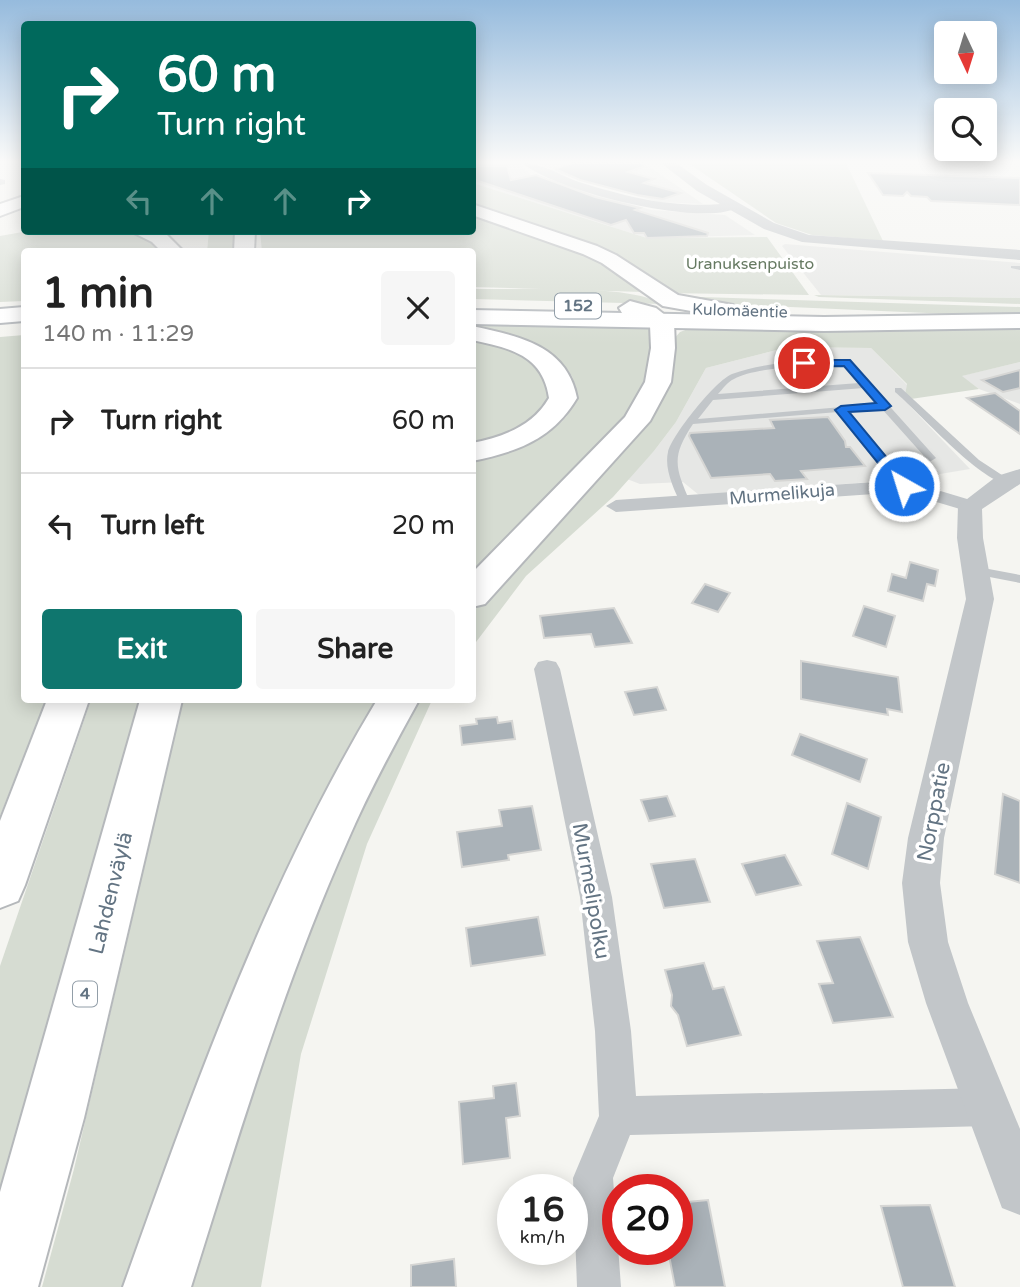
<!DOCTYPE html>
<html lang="en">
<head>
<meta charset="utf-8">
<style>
  :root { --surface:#fff; --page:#f6f6f6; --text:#222; --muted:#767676; --line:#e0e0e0; --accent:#0f766e }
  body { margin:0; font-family:"Varela Round",sans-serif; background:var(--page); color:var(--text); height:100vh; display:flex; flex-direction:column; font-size:26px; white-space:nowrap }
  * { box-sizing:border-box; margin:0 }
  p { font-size:23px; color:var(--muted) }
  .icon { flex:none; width:38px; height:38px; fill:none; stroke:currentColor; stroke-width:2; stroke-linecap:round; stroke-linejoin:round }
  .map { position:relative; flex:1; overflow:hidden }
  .side { position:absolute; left:21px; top:248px; width:455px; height:455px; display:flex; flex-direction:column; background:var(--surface); border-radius:7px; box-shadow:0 4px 18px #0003 }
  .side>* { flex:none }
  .guide { position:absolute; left:21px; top:21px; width:455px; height:214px; border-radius:7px; box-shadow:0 4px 18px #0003; background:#00695c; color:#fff; overflow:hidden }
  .needle { width:46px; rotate:176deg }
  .tools { position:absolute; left:934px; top:21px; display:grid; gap:14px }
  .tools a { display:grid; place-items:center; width:63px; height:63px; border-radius:7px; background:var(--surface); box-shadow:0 4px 18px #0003; font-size:35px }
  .speed { position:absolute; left:497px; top:1174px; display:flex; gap:14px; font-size:35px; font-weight:700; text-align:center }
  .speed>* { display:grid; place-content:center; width:91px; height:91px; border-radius:50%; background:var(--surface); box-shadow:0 4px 18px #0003; line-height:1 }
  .speed small { font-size:18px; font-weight:400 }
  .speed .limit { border:10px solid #d22; background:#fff; color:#111 }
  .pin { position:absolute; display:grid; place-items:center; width:60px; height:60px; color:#fff; margin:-30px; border:4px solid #fff; border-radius:50%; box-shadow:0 2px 7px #0007 }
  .me { position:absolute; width:77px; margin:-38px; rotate:321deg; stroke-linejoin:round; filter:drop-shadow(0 0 5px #0008) }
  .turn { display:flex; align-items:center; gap:24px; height:147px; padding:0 21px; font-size:32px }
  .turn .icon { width:91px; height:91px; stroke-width:2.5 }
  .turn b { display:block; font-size:49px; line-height:60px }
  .lanes { display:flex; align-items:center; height:66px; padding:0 21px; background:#0003; justify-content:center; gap:35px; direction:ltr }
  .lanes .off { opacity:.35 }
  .round { display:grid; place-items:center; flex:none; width:74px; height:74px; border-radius:7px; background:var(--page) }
  .summary { display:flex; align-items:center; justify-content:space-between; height:119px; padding:0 21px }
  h1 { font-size:42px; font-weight:700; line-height:52px }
  .primary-button { display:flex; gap:14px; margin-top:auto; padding:14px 21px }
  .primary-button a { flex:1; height:80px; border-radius:7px; background:var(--accent); color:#fff; font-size:28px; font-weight:700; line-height:80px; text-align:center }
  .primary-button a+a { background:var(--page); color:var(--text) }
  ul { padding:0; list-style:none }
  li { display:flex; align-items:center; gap:21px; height:105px; padding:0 21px; border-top:2px solid var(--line) }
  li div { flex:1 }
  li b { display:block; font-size:26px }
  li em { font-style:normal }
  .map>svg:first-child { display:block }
  .built { fill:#e6e7e5 }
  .green { fill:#d6dcd2 }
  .building { fill:#aab2b8; stroke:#d6d6d4; stroke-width:2 }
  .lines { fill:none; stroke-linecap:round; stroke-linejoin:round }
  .primary-casing { stroke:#b5b9bd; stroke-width:4 }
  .motorway-casing { stroke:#b5b8bb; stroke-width:4 }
  .service { fill:#c2c6c9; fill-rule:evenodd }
  .minor { fill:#c2c6c9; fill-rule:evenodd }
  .tertiary { fill:#c2c6c9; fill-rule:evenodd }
  .primary { fill:#fff; fill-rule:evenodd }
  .motorway { fill:#fff; fill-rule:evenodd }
  .route { fill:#1a73e8; stroke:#114b97; stroke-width:2 }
  .labels { text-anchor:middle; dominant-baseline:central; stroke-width:7; stroke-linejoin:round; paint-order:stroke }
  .far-park-label { font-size:16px; fill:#667a62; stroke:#fff }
  .shield { fill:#fff; stroke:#929ea8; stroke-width:2 }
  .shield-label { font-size:16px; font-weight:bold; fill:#637483 }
  .far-street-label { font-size:16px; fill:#637483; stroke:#fff }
  .street-label { font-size:18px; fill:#637483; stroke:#fff }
  .near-street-label { font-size:21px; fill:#637483; stroke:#fff }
</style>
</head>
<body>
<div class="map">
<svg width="1020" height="1287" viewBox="0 0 1020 1287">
  <rect width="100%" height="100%" fill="#f5f5f1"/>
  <!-- built -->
  <g class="built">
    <path d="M 473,163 L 517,163 L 531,175 L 651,210 L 725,215 L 755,235 L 647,238 L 473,183 Z"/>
    <path d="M 539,163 L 644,163 L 703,204 L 658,202 L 553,172 Z"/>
    <path d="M 785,244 L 1020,263 L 1020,298 L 821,295 L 782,246 Z"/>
    <path d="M 788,347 L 871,348 L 907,385 L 904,400 L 970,469 L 910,479 L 699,495 L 683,482 L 640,484 L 627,479 L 654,451 L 676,422 L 706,368 Z"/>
    <path d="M 1020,362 L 1020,404 L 979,389 L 961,376 Z"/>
  </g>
  <!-- green -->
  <g class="green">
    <path d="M 688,163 L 846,163 L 883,241 L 812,235 L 776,223 Z"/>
    <path d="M 473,183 L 647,238 L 767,237 L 809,295 L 663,293 L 649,282 L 473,207 Z"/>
    <path d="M 473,213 L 606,260 L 643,292 L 473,287 L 472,252 L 262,252 L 260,231 L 472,231 Z"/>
    <path d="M 28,231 L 127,231 L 141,234 L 166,252 L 24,252 L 24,301 L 0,302 L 0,236 Z"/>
    <path d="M 209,231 L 235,231 L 233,252 L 207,252 Z"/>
    <path d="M 473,289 C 516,290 629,283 662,304 L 473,299 Z"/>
    <path d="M 814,295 L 1020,298 L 1020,304 L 819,297 Z"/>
    <path d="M 670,296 L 1020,307 L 1020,317 L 719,304 Z"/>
    <path d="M 473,322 L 654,329 L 651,380 L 639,405 L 473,588 L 473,456 C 509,447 584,436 574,382 C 571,368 552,354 540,349 C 519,340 495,336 473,331 Z"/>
    <path d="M 688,329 L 1020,329 L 1020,362 L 962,376 L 979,389 L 904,400 L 907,384 L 871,348 L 788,347 L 706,368 L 676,422 L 654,451 L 613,497 L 526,576 L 473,646 L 472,613 L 650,416 L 672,341 L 680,332 Z"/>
    <path d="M 24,335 L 24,700 L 46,700 L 0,816 L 0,337 Z"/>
    <path d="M 472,338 L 507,347 L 546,370 C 547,376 552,385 552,392 C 552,429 499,436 472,446 Z"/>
    <path d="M 91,700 L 141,700 L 106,841 L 0,1190 L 0,966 Z"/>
    <path d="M 183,700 L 390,700 L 140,1287 L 42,1287 L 74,1169 Z"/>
    <path d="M 414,700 L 432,700 L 367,844 L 301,1054 L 261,1287 L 181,1287 L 304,927 Z"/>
  </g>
  <!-- building -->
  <g class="building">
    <path d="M 572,163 L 642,163 L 643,167 L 628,172 L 654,179 L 644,183 L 681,193 L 663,199 L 637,195 L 580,180 L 555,169 Z"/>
    <path d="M 472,166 L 507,166 L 511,180 L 536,175 L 595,197 L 640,208 L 635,210 L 708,233 L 707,236 L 647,238 L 644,233 L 634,233 L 626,220 L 611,225 L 472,179 Z"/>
    <path d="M 868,173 L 1020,178 L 1020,205 L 931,201 L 927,197 L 911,196 L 907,192 L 903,196 L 883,195 Z"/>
    <path d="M 1020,370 L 1020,388 L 1003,392 L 982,380 Z"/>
    <path d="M 995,393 L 1020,411 L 1020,434 L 967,398 Z"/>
    <path d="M 828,417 L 845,441 L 846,447 L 850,447 L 865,466 L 801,471 L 807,479 L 775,481 L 770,474 L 711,478 L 689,436 L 690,433 L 774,428 L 770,420 Z"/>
    <path d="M 910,562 L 938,570 L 935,586 L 927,584 L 923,601 L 888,591 L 892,574 L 906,578 Z"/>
    <path d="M 705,584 L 730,593 L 718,612 L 692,603 Z"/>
    <path d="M 864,606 L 895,616 L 886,647 L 853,636 Z"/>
    <path d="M 614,608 L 632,643 L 595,647 L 591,634 L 544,638 L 540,616 Z"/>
    <path d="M 801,661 L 898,677 L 902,712 L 887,709 L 888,715 L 801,699 Z"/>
    <path d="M 657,687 L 666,710 L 634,715 L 625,692 Z"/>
    <path d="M 497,717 L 498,723 L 512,721 L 515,739 L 462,745 L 460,726 L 477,724 L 476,719 Z"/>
    <path d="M 800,734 L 867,759 L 860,782 L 792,755 Z"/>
    <path d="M 1003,794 L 1020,801 L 1020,883 L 995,874 Z"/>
    <path d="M 667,796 L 675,816 L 649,821 L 641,800 Z"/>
    <path d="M 847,803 L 881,817 L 868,869 L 832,854 Z"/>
    <path d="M 532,806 L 541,850 L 508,855 L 509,860 L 462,867 L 457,832 L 502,826 L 499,810 Z"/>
    <path d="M 785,855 L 801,885 L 756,895 L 742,864 Z"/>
    <path d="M 695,859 L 710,902 L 664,908 L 651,864 Z"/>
    <path d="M 538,917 L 545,955 L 471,966 L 466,928 Z"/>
    <path d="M 860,937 L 893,1017 L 833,1023 L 819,984 L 833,983 L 817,941 Z"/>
    <path d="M 704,963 L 713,989 L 724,987 L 741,1035 L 687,1046 L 678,1015 L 671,1006 L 672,995 L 665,970 Z"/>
    <path d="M 516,1083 L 520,1116 L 506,1118 L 510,1158 L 463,1164 L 459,1102 L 494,1098 L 493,1086 Z"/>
    <path d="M 708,1200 L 725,1287 L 675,1287 L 668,1250 L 677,1250 L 677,1203 Z"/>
    <path d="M 930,1205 L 955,1287 L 903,1287 L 881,1206 Z"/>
    <path d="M 454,1259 L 456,1287 L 411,1287 L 411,1265 Z"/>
  </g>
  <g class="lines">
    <!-- primary casing -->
    <g class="primary-casing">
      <g id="primary">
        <path d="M 24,307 L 24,321 L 0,323 L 0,309 Z"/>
        <path d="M 472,310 L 824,317 L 1020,314 L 1020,328 L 824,331 L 472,324 Z"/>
      </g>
    </g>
    <!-- motorway casing -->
    <g class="motorway-casing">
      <g id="motorway">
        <path d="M 24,196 L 24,207 L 0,216 L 0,204 Z"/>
        <path d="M 472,204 L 597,246 L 616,255 L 678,295 L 733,305 L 736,310 L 725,317 L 663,306 L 602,263 L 583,254 L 472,215 Z"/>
        <path d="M 130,231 L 166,234 L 184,252 L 162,252 L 152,242 Z"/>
        <path d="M 235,231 L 255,231 L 254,252 L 234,252 Z"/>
        <path d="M 630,301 L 656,308 L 674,322 L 675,348 L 671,382 L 650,421 L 485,604 L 472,607 L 472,573 L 625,417 L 645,382 L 651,348 L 650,325 L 622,313 L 619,308 Z"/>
        <path d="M 472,326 C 518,336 567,345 577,398 C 553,439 517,452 472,461 L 472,443 C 503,437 533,426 549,398 C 543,355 510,348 472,340 Z"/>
        <path d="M 47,700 L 89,700 L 25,885 L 18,901 L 0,908 L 0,821 Z"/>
        <path d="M 140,700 L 182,700 L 84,1118 L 38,1287 L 0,1287 L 0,1192 Z"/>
        <path d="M 377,700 L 419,700 C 393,747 368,793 347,842 C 283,986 238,1137 191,1287 L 123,1287 C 195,1085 266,885 377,700 Z"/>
      </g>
    </g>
    <!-- service -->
    <g class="service">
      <path d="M 1011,266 L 1020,266 L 1020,270 L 1011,268 Z"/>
      <path d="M 846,361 L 849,361 L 936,458 L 931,461 L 891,464 L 909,486 L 908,488 L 900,488 L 838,412 L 693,424 C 671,457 675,467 690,502 L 685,505 L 681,504 C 674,490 664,469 668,452 C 672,435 716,380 732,374 C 767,361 810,361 846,361 ZM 844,365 L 859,383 L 718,394 C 723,389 727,382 734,379 C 757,366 816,366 844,365 ZM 864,388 L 878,404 L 698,419 L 713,400 ZM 882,409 L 924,456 L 887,459 L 847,412 Z"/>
      <path d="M 895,388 L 901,388 L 979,460 L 1008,479 L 1008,483 C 983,485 917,410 895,392 Z"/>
      <path d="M 978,567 L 1020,575 L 1020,583 L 974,574 L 972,571 L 974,568 Z"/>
    </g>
    <!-- minor -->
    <g class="minor">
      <path d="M 523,163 C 542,163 561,176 579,182 C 634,199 676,209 734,203 L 740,206 C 708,230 551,190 523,163 Z"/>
      <path d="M 0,179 L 5,180 L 5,184 L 0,185 Z"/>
      <path d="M 904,480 L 977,502 L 980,506 L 970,512 L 903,492 L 616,512 L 606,506 L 616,500 Z"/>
      <path d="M 547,660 L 556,662 L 560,669 L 612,897 L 631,1031 L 636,1096 L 988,1088 L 1002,1093 L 1007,1107 L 1002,1121 L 988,1126 L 630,1135 L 613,1178 L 621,1287 L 577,1287 L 573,1178 L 599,1116 L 595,1031 L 580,897 L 534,669 L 538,662 Z"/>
    </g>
    <!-- tertiary -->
    <g class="tertiary">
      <path d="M 661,163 L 676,163 L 707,185 L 774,223 L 809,235 L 1020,250 L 1020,260 L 802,242 L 764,229 L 697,191 Z"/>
      <path d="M 1020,469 L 1020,484 L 982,509 L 983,538 L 994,599 L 944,838 L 940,883 L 948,942 L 968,1003 L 1020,1129 L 1020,1215 L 1002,1208 L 926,1003 L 908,942 L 902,883 L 908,838 L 966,599 L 957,538 L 958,506 L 997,476 Z"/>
    </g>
    <!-- primary -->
    <use href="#primary" class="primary"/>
    <!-- motorway -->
    <use href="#motorway" class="motorway"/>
  </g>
  <!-- sky -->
  <linearGradient id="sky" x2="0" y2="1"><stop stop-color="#96bbdd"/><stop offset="0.47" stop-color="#fafaf9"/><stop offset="1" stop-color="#fafaf9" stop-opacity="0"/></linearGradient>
  <rect width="1020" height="344" fill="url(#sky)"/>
  <!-- route -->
  <path class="route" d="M 850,360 L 891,406 L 885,410 L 849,412 L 908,483 L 908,489 L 899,489 L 835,410 L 841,406 L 876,403 L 844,366 L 804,367 L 799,363 L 804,360 Z"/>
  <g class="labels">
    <!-- far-park labels -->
    <g class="far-park-label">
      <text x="750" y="264">Uranuksenpuisto</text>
    </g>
    <!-- shield labels -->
    <g class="shield">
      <rect x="555" y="293.5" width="46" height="25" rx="5"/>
      <rect x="73" y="981.5" width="24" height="25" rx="5"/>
    </g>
    <g class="shield-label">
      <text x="578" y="306">152</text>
      <text x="85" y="994">4</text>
    </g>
    <!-- far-street labels -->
    <g class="far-street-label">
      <text transform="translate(740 311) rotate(2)">Kulomäentie</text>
    </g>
    <!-- street labels -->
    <g class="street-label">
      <text transform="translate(782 494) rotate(-5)">Murmelikuja</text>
    </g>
    <!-- near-street labels -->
    <g class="near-street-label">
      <text transform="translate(934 812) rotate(-79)">Norppatie</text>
      <text transform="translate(591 891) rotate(80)">Murmelipolku</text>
      <text transform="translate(111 893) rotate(-76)">Lahdenväylä</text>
    </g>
  </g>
</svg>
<div class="tools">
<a><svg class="needle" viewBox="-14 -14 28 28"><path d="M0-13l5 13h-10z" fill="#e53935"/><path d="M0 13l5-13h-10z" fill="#767676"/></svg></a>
<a><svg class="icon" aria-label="search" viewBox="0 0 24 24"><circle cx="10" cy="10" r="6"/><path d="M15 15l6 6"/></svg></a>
</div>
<div class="speed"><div>16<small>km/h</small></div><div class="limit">20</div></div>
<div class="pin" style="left:804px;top:363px;background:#d93025"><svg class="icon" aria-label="arrive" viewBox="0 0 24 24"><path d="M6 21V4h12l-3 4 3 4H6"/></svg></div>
<svg class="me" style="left:904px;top:486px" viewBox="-20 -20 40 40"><circle r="17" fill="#1a73e8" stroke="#fff" stroke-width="3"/><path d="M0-11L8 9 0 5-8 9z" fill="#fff"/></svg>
<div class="guide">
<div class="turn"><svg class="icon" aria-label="right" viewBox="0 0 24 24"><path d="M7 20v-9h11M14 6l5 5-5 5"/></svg><div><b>60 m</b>Turn right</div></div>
<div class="lanes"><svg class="icon off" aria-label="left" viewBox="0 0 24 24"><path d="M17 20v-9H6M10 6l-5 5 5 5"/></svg><svg class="icon off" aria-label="ahead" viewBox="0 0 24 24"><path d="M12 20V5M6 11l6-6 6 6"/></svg><svg class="icon off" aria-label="ahead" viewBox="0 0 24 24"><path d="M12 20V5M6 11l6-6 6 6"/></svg><svg class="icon" aria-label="right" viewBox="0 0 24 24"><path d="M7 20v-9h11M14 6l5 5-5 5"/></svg></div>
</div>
<section class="side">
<div class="summary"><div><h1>1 min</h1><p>140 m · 11:29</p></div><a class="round"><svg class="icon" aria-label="close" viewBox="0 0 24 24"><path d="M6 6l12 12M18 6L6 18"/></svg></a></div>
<ul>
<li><svg class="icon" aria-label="right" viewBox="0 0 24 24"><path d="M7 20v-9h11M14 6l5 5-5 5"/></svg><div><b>Turn right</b></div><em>60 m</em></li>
<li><svg class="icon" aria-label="left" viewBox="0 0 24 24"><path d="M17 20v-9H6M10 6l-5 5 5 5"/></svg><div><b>Turn left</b></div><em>20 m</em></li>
</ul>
<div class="primary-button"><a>Exit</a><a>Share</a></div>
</section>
</div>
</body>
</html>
